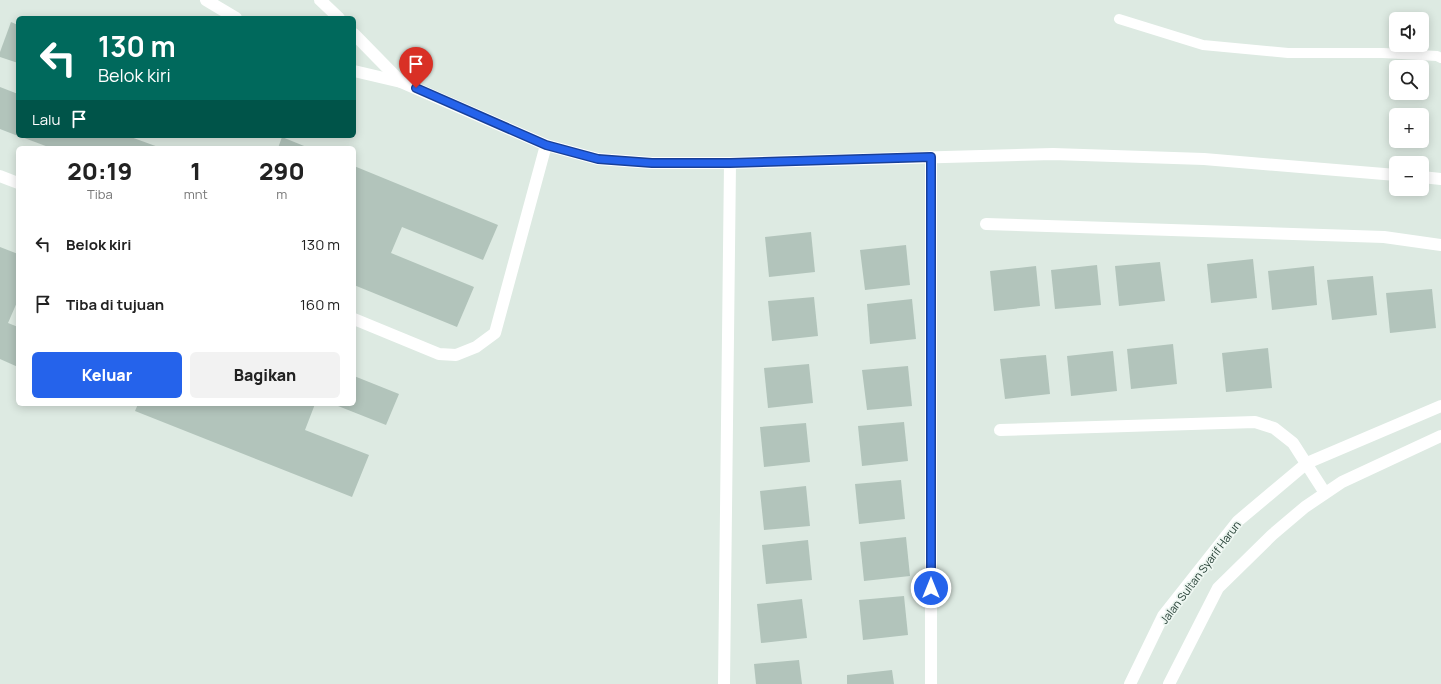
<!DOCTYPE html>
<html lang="id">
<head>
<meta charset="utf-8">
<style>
  :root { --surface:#fff; --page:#f2f2f2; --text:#222; --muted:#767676; --accent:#2563eb }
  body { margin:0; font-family:Manrope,sans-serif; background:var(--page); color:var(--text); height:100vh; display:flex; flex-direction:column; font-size:15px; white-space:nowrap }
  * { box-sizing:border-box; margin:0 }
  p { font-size:13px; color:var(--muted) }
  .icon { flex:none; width:22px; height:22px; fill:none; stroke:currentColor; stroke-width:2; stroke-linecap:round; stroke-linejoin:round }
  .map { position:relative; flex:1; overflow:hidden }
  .sheet { position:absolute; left:16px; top:146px; width:340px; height:260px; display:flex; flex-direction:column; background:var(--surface); border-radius:6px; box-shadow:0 2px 10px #0003 }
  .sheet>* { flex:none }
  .banner { position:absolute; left:16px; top:16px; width:340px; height:122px; border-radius:6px; box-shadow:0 2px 10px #0003; background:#00695c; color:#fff; overflow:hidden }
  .tools { position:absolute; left:1389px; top:12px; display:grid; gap:8px }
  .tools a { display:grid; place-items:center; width:40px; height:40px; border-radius:6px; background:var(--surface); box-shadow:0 2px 10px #0003; font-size:20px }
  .pin { position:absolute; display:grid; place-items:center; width:34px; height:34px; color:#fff; margin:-41px -17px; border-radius:50% 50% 50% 0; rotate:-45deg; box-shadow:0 0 4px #0007 }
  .pin .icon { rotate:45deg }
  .me { position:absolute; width:44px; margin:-22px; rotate:0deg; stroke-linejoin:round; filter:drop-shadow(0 0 3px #0008) }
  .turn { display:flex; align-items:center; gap:14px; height:84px; padding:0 16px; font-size:18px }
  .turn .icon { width:52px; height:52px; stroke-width:2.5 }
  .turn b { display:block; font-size:28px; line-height:34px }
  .then { display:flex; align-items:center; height:38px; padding:0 16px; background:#0003; gap:8px; font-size:15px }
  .eta { display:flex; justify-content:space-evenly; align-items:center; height:68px; text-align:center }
  .eta b { font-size:24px; font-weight:800; line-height:28px }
  .button { display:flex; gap:8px; margin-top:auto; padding:8px 16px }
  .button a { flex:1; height:46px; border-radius:6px; background:var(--accent); color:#fff; font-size:16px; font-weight:800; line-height:46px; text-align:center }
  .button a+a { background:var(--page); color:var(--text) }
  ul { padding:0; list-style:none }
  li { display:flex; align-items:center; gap:12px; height:60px; padding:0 16px }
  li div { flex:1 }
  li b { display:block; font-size:15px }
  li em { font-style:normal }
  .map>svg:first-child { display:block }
  .building { fill:#b2c4bb }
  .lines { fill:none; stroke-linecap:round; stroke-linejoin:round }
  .service { stroke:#fff; stroke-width:10 }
  .minor { stroke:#fff; stroke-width:12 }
  .route-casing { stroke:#184099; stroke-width:10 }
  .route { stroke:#2563eb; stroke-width:7 }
  .labels { text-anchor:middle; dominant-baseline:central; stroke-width:3.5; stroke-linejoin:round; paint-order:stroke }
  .street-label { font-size:11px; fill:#1e392e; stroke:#edf6f1 }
</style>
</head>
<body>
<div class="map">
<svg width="1441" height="684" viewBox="0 0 1441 684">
  <rect width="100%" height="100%" fill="#ddeae2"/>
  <!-- building -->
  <g class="building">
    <path d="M 11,22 L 18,25 L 18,63 L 0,57 L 0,52 Z"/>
    <path d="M 0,87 L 18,94 L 18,136 L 0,129 Z"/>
    <path d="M 19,136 L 128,136 L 161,148 L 51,148 Z"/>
    <path d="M 282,137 L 309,148 L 278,148 Z"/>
    <path d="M 354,166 L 498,225 L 483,260 L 402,227 L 391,253 L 474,287 L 457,327 L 354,285 Z"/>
    <path d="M 811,232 L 815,272 L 769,277 L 765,237 Z"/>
    <path d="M 906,245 L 910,285 L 865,290 L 860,250 Z"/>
    <path d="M 0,247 L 18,254 L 18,300 L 8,323 L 18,327 L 18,367 L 0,359 Z"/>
    <path d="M 1253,259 L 1257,298 L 1211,303 L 1207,264 Z"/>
    <path d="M 1160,262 L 1165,301 L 1119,306 L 1115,266 Z"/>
    <path d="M 1097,265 L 1101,305 L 1055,309 L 1051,270 Z"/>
    <path d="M 1036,266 L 1040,306 L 994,311 L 990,271 Z"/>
    <path d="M 1314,266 L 1317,305 L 1272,310 L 1268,271 Z"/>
    <path d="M 1373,276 L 1377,315 L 1332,320 L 1327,280 Z"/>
    <path d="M 1432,289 L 1436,328 L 1390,333 L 1386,293 Z"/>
    <path d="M 814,297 L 818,336 L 772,341 L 768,301 Z"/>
    <path d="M 912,299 L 916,339 L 870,344 L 867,304 Z"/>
    <path d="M 1173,344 L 1177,384 L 1131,389 L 1127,349 Z"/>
    <path d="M 1268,348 L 1272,388 L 1226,392 L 1222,353 Z"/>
    <path d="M 1113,351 L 1117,391 L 1071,396 L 1067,356 Z"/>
    <path d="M 1046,355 L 1050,394 L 1005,399 L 1000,359 Z"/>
    <path d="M 809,364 L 813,403 L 768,408 L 764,368 Z"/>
    <path d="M 908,366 L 912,406 L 867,410 L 862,370 Z"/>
    <path d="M 354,376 L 399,394 L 386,425 L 333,404 L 354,404 Z"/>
    <path d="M 138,404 L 315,404 L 305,430 L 369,455 L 352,497 L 135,411 Z"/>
    <path d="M 904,422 L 908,461 L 862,466 L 858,426 Z"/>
    <path d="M 806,423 L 810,462 L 764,467 L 760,427 Z"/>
    <path d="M 901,480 L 905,519 L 859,524 L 855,484 Z"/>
    <path d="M 806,486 L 810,526 L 764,530 L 760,491 Z"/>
    <path d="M 906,537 L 910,576 L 864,581 L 860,542 Z"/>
    <path d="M 808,540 L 812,580 L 766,584 L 762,545 Z"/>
    <path d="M 904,596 L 908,635 L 863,640 L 859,600 Z"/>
    <path d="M 802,599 L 807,638 L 761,643 L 757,604 Z"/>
    <path d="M 799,660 L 802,684 L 756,684 L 754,664 Z"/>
    <path d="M 892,670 L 894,684 L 847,684 L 847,675 Z"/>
  </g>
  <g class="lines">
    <!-- service -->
    <path class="service" d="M 1119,19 L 1203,45 L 1288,53 L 1383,53 L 1437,56 L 1441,58"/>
    <!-- minor -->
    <g class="minor">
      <path d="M 206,0 L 236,18"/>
      <path d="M 320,0 L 339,18"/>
      <path d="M 354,34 L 401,82"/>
      <path d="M 354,71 L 401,82 L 546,145 L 598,159 L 652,163 L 730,163 L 1053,154 L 1204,159 L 1396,175"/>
      <path d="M 0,176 L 18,183"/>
      <path d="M 1422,177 L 1441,179"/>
      <path d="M 986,224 L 1384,237 L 1441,245"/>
      <path d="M 354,319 L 439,354 L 456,355 L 476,347 L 495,333 L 546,145"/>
      <path d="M 1000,430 L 1255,422 L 1274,428 L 1293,443 L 1325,493"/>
      <path d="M 724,684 L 730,163"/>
      <path d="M 931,684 L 931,157"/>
      <path d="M 1130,684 L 1163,616 L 1238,521 L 1307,463 L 1441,406"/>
      <path d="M 1169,684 L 1218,588 L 1272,535 L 1305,507 L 1342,482 L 1441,436"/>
    </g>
  </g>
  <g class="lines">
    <!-- route casing -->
    <g class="route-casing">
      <path id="route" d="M 416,88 L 546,145 L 598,159 L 652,163 L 730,163 L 931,157 L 931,588"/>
    </g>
    <!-- route -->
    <use href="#route" class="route"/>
  </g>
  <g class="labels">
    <!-- street labels -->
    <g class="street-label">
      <text transform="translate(1200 572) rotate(-53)">Jalan Sultan Syarif Harun</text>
    </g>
  </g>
</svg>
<div class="tools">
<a><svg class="icon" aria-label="sound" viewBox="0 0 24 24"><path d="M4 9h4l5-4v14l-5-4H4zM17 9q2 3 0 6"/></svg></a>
<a><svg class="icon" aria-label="search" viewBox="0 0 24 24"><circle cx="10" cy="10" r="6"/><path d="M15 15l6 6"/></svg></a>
<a>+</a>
<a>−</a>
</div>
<div class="pin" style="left:416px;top:88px;background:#d93025"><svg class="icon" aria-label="arrive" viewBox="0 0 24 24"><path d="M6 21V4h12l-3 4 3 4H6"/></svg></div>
<svg class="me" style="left:931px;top:588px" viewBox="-20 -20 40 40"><circle r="17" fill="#2563eb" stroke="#fff" stroke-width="3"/><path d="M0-11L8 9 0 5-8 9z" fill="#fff"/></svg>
<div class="banner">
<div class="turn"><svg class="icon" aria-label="left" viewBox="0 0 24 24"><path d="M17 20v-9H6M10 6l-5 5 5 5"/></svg><div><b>130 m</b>Belok kiri</div></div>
<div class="then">Lalu<svg class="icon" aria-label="arrive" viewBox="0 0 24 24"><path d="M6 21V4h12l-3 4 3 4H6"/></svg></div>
</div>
<section class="sheet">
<div class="eta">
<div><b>20:19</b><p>Tiba</p></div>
<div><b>1</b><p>mnt</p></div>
<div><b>290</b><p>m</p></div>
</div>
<ul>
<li><svg class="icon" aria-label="left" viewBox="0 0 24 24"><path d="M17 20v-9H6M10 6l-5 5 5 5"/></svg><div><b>Belok kiri</b></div><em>130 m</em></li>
<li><svg class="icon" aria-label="arrive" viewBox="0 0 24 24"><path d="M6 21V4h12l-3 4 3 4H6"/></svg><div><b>Tiba di tujuan</b></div><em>160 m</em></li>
</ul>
<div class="button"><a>Keluar</a><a>Bagikan</a></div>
</section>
</div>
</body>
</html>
